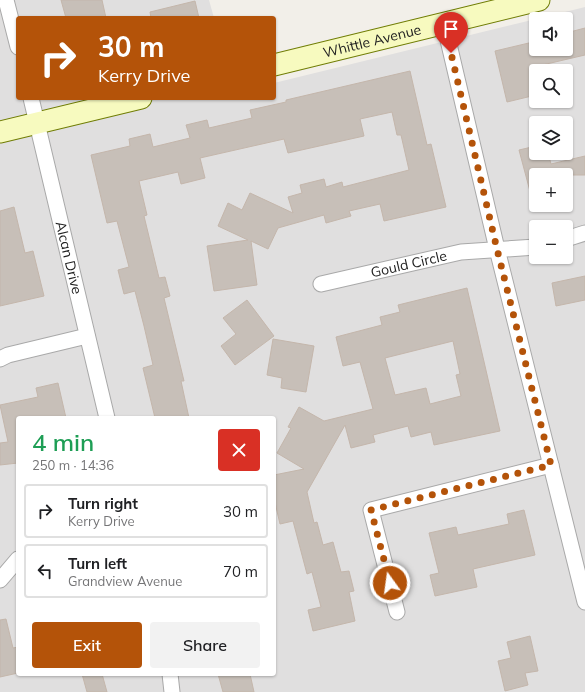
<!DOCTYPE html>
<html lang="en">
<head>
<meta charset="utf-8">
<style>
  :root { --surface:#fff; --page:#f2f2f2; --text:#202124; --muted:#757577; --line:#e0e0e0; --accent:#b45309 }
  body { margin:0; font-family:Mulish,sans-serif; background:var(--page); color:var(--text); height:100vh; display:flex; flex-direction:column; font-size:15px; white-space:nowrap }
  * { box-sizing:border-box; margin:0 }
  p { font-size:13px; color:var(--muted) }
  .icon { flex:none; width:22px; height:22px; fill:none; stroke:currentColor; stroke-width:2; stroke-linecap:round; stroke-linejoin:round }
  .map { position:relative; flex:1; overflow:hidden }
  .side { position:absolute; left:16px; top:416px; width:260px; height:260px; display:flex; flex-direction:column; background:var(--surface); border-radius:4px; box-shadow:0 1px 3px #0004 }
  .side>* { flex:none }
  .top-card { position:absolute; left:16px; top:16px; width:260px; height:84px; border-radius:4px; box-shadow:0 1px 3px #0004; background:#b45309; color:#fff; overflow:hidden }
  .fabs { position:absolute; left:529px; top:12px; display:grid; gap:8px }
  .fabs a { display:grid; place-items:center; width:44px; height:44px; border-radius:4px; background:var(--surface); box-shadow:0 1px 3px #0004; font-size:20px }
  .pin { position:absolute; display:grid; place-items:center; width:34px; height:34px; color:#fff; margin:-41px -17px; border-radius:50% 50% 50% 0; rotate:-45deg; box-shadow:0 0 4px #0007 }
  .pin .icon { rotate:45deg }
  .me { position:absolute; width:44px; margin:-22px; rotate:346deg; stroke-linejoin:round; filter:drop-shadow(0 0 3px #0008) }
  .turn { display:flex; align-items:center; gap:14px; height:84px; padding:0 16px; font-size:18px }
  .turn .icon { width:52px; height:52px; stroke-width:2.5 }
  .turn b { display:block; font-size:28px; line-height:34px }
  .round { display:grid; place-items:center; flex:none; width:42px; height:42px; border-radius:4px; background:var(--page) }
  .summary { display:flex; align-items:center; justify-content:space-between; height:68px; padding:0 16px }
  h1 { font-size:24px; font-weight:600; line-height:30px; color:#1e9e55 }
  .cta { display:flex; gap:8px; margin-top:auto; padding:8px 16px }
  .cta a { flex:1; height:46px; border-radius:4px; background:var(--accent); color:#fff; font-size:16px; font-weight:600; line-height:46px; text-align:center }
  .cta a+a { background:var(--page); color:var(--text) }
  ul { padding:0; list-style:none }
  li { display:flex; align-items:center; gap:12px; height:54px; margin:0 8px 6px; padding:0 8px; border:2px solid var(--line); border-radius:4px }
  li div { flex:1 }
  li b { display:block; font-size:15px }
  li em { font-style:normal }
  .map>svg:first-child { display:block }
  .residential { fill:#e0dfdf; fill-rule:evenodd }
  .building { fill:#c7bfb8; stroke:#c4b6ab; fill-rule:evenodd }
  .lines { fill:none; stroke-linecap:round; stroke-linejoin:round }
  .street-casing { stroke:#a9a9a9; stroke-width:17 }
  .secondary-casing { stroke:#707d05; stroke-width:23 }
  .street { stroke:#fff; stroke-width:15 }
  .secondary { stroke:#f7fabf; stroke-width:21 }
  .route { stroke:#b45309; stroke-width:7; stroke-dasharray:0 12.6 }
  .labels { text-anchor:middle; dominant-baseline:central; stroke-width:3; stroke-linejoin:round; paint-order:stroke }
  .street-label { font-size:14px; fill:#222; stroke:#fff }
</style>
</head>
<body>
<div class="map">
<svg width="585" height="692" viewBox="0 0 585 692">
  <rect width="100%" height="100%" fill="#f2efe9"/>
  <!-- residential -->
  <path class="residential" d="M 0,0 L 209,0 L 214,18 L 18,18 L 18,98 L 274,98 L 274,83 L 536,19 L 536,49 L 566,49 L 566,19 L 537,19 L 585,7 L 585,692 L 0,692 ZM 536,71 L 566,71 L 566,101 L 536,101 ZM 536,123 L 566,123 L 566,153 L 536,153 ZM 536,175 L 566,175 L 566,205 L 536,205 ZM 536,227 L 566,227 L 566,257 L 536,257 ZM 18,418 L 274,418 L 274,674 L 18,674 Z"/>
  <!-- building -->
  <g class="building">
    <path d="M 61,0 L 102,0 L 106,18 L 66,18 Z"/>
    <path d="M 195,1 L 199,18 L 151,18 L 150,12 Z"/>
    <path d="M 585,28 L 585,55 L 538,66 L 540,71 L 536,71 L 536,95 L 507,102 L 495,51 L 533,42 L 534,49 L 566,49 L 566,33 Z"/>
    <path d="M 410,71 L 427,145 L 431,144 L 446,207 L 384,221 L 380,204 L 349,211 L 351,216 L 326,223 L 324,215 L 278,228 L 268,249 L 251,241 L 257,285 L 214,291 L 207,246 L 248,240 L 218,226 L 228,203 L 242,210 L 250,193 L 293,213 L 288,197 L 302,193 L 300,185 L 324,179 L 326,187 L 342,182 L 343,187 L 409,170 L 401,135 L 397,135 L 392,112 L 360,119 L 364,136 L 288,153 L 284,139 L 200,158 L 205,178 L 181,184 L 178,172 L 139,181 L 147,215 L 144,216 L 159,278 L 165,277 L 170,296 L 164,298 L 184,381 L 181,381 L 189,418 L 155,418 L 143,368 L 153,365 L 144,326 L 135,291 L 124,294 L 118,270 L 129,267 L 117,221 L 107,223 L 91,155 L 130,146 L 129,139 L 150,134 L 153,147 L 190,138 L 186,125 L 207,120 L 209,128 L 252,118 L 250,110 L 286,102 L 286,100 Z"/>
    <path d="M 536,146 L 536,153 L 548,153 L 551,164 L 585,156 L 585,175 L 536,175 L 536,195 L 531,195 L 519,150 Z"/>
    <path d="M 14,207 L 25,253 L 33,251 L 44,296 L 0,306 L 0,211 Z"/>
    <path d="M 585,276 L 585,300 L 556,306 L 552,283 Z"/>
    <path d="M 467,288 L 500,431 L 434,445 L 431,432 L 411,437 L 408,426 L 373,435 L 375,442 L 351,448 L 345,425 L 307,492 L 314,523 L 317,522 L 323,545 L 333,542 L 341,572 L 349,571 L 354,591 L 349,592 L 355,621 L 313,631 L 308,610 L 321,607 L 312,572 L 307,574 L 293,521 L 280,524 L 274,498 L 274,475 L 304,469 L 277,453 L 291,428 L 288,427 L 299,407 L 324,421 L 373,409 L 360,362 L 343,366 L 336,337 L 382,325 L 380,317 L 400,312 L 398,305 ZM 453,341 L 460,374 L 456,375 L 461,396 L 430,404 L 426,388 L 395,395 L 385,358 Z"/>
    <path d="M 247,300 L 274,336 L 235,365 L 221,346 L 236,334 L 223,318 Z"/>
    <path d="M 273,339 L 314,346 L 306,392 L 281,388 L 282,378 L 267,375 Z"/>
    <path d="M 58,383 L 66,418 L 18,418 L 18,463 L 0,465 L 0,443 L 8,442 L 0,405 L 38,397 L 36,388 Z"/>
    <path d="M 524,510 L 535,555 L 473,569 L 477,587 L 435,596 L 430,575 L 439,573 L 429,533 L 456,527 L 458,535 L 509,524 L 507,514 Z"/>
    <path d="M 6,619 L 13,648 L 18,647 L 18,673 L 0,677 L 0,620 Z"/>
    <path d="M 530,636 L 538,671 L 525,673 L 528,685 L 505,691 L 498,661 L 511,658 L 507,642 Z"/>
    <path d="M 82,674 L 102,674 L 107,692 L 87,692 Z"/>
    <path d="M 218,674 L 250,674 L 254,692 L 223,692 Z"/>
  </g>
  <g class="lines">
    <!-- street casing -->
    <g class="street-casing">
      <g id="street">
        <path d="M 6,0 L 18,47"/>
        <path d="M 444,23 L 497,249 L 585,602"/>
        <path id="s1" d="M 31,98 L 107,418"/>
        <path d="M 566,239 L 585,233"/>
        <path id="s2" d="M 321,284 L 461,252 L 536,247"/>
        <path d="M 0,359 L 8,355 L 87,336"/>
        <path d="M 0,580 L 18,559"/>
        <path d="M 397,612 L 371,510 L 551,465"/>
        <path d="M 170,674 L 172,692"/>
      </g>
    </g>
    <!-- secondary casing -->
    <g class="secondary-casing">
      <g id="secondary">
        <path id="s3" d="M 274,65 L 539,0"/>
        <path d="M 0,132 L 141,98"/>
      </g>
    </g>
    <!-- street -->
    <use href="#street" class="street"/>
    <!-- secondary -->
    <use href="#secondary" class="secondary"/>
  </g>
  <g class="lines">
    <!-- route -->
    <path class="route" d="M 390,583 L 371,510 L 551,465 L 497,249 L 451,53"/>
  </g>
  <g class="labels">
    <!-- street labels -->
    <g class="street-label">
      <text stroke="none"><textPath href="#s3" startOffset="101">Whittle Avenue</textPath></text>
      <text stroke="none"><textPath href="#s1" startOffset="164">Alcan Drive</textPath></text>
      <text stroke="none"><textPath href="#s2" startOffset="90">Gould Circle</textPath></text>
    </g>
  </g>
</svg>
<div class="fabs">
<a><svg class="icon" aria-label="sound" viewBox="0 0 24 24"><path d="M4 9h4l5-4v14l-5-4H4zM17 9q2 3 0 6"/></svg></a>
<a><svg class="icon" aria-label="search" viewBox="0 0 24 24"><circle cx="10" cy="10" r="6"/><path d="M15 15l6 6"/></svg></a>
<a><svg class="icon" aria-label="layers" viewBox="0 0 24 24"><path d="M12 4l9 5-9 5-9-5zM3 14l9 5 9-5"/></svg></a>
<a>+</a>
<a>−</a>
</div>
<div class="pin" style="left:451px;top:53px;background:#d93025"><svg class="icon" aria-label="arrive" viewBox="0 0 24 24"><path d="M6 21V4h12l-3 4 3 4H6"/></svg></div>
<svg class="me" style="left:390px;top:583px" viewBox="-20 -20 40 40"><circle r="17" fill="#b45309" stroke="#fff" stroke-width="3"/><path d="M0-11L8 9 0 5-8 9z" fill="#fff"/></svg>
<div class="top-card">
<div class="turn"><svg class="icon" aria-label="right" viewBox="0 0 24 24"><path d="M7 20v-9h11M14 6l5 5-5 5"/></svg><div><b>30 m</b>Kerry Drive</div></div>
</div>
<section class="side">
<div class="summary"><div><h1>4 min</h1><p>250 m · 14:36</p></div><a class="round" style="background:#d93025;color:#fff"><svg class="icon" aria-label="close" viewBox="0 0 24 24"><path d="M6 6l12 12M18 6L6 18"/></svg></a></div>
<ul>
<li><svg class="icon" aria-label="right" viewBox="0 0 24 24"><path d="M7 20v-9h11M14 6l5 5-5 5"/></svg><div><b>Turn right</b><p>Kerry Drive</p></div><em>30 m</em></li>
<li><svg class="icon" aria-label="left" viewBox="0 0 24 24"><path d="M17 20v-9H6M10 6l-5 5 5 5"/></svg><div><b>Turn left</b><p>Grandview Avenue</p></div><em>70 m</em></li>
</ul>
<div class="cta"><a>Exit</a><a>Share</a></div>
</section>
</div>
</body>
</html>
